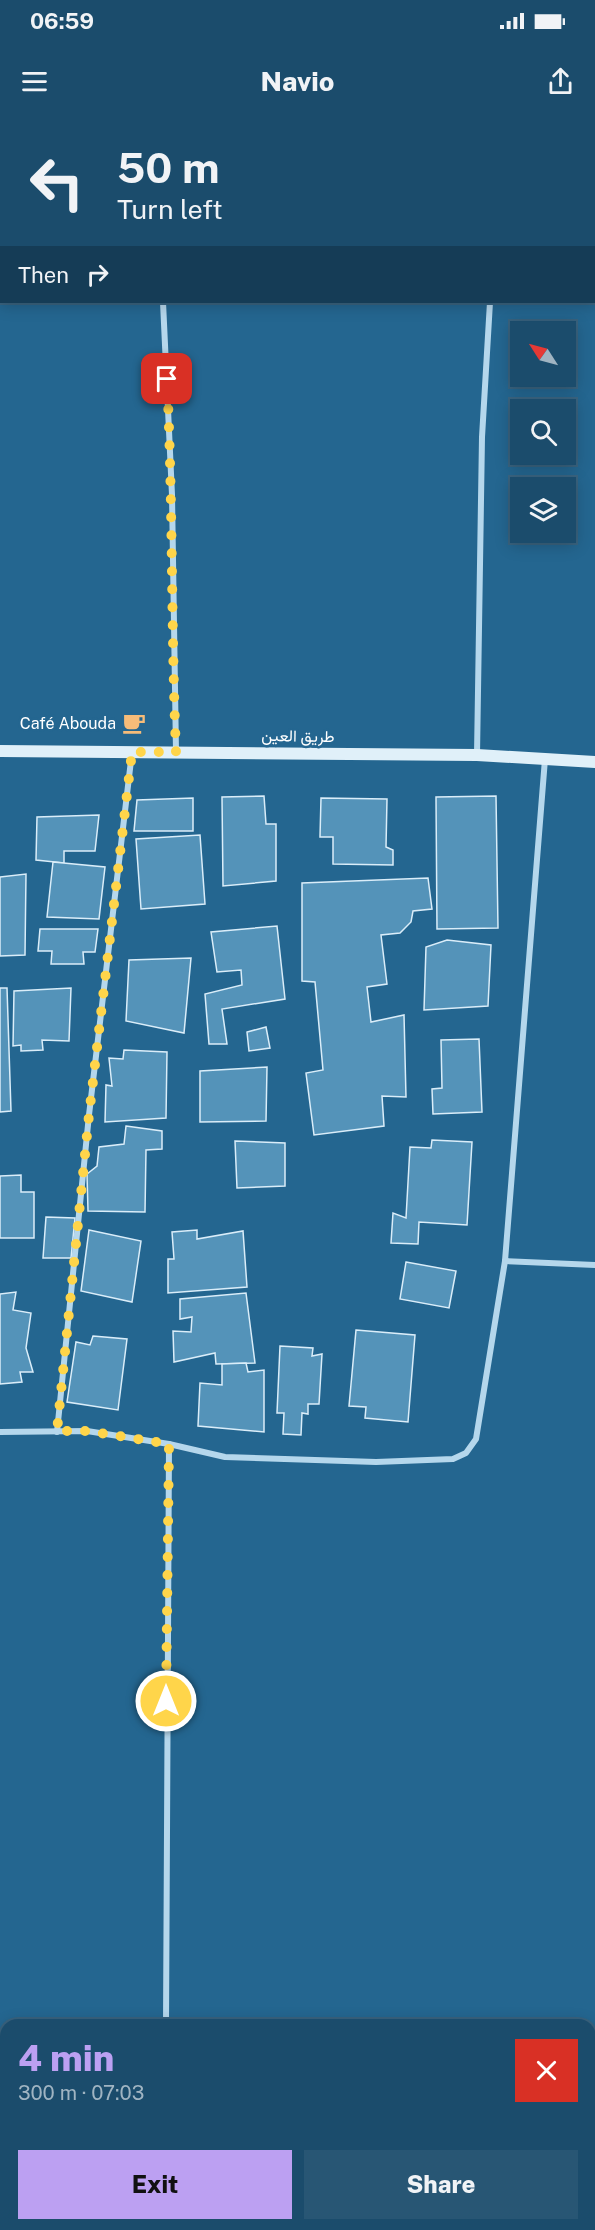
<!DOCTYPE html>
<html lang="en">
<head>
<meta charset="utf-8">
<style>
  :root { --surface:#1b4c6c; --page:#285674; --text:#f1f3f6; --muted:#a0b4c2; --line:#39637f; --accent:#bca0f2 }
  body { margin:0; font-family:"Public Sans",Vazirmatn,sans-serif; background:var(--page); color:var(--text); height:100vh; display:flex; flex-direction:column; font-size:22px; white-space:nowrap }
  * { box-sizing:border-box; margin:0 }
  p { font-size:20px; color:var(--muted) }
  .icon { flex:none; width:33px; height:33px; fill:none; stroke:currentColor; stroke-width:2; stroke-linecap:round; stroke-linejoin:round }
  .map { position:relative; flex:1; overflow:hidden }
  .side { position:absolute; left:0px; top:1899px; width:596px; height:212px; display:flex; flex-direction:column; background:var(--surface); border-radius:18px 18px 0 0; box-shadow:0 3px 15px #0003,0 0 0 2px var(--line) }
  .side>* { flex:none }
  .guide { position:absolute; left:0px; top:0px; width:596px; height:183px; box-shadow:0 3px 15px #0003,0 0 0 2px var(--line); background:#1b4c6c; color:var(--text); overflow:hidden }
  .needle { width:39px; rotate:306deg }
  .buttons { position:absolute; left:510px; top:201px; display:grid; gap:12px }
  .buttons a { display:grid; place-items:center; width:66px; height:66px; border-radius:0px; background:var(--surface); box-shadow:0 3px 15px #0003,0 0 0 2px var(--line); font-size:30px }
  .pin { position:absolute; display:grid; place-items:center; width:51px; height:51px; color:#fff; margin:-26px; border-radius:12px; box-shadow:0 3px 9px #0006 }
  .me { position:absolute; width:66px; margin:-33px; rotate:0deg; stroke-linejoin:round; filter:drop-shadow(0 0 4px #0008) }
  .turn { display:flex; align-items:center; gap:21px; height:126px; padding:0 18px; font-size:27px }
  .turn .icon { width:78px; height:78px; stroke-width:2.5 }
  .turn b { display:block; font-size:42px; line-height:51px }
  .then { display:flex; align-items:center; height:57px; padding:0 18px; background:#0003; gap:12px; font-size:22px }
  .round { display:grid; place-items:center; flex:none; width:63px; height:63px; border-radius:0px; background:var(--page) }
  .summary { display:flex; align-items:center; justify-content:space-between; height:102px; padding:0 18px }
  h1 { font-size:36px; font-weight:800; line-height:45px; color:var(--accent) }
  .cta { display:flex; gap:12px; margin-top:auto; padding:12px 18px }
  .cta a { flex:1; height:69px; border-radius:0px; background:var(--accent); color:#111; font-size:24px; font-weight:800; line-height:69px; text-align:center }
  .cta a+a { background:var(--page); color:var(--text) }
  .status { display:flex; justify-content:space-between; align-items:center; height:42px; padding:0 30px; background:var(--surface); direction:ltr }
  .status svg { height:16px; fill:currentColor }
  header { display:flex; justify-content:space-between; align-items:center; height:78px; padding:0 18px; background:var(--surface); font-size:27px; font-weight:800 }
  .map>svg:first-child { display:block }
  .building { fill:#5493b9; stroke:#daedf9; stroke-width:1.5 }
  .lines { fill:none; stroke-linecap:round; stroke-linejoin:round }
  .street { stroke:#b5d7ec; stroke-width:6 }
  .secondary { stroke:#e0f0f9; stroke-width:12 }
  .route { stroke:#ffd54a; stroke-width:10; stroke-dasharray:0 18 }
  .labels { text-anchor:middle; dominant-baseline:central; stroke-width:5; stroke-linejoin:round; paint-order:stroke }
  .poi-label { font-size:16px; fill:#fff; stroke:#246690; text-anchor:end }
  .street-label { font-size:16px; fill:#fff; stroke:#246690 }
</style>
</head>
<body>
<div class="status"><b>06:59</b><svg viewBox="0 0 49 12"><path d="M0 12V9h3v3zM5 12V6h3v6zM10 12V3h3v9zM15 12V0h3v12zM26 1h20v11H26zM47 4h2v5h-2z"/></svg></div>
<header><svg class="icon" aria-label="menu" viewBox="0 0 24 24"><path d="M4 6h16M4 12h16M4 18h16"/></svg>Navio<svg class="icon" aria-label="share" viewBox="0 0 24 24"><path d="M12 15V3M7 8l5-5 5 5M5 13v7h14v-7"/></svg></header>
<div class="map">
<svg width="595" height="2110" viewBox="0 0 595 2110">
  <rect width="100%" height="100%" fill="#246690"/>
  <!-- building -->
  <g class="building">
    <path d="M 264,676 L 266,704 L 276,704 L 276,761 L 223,766 L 222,677 Z"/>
    <path d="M 496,676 L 498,808 L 437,809 L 436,677 Z"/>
    <path d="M 193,678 L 193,711 L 134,711 L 137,680 Z"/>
    <path d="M 321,678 L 387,679 L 386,727 L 393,730 L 393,745 L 333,744 L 333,717 L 320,717 Z"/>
    <path d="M 99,695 L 95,731 L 64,731 L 64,743 L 36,740 L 37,697 Z"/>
    <path d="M 200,715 L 205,784 L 141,789 L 136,719 Z"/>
    <path d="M 53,742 L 105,747 L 99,799 L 47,797 Z"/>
    <path d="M 26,754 L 25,835 L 0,836 L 0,757 Z"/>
    <path d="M 428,758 L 432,789 L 413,791 L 411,802 L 400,813 L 381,815 L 387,864 L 367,867 L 371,902 L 404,895 L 406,977 L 382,976 L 384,1006 L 314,1015 L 306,953 L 323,950 L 315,862 L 302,861 L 302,763 Z"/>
    <path d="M 277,806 L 285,879 L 222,889 L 227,924 L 209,924 L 205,874 L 242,865 L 241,850 L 217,852 L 211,812 Z"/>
    <path d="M 40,809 L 98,809 L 95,832 L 83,832 L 84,844 L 51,844 L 52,831 L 38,831 Z"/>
    <path d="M 447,820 L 491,825 L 488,886 L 424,890 L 426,827 Z"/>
    <path d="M 191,838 L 184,913 L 126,901 L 129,840 Z"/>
    <path d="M 0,868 L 7,868 L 11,991 L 0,992 Z"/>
    <path d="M 71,868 L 69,921 L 42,920 L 43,930 L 21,931 L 21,925 L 13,926 L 14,871 Z"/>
    <path d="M 266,907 L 270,928 L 249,931 L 247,912 Z"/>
    <path d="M 479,919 L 482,992 L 433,994 L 432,969 L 442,968 L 441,920 Z"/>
    <path d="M 124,930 L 167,932 L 166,998 L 105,1002 L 106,965 L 112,966 L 109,938 L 123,939 Z"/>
    <path d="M 267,947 L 266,1001 L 200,1002 L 200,951 Z"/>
    <path d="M 126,1006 L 162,1011 L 162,1029 L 146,1030 L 145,1092 L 88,1091 L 87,1054 L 97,1046 L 99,1027 L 124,1024 Z"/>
    <path d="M 432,1020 L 472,1022 L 467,1105 L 419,1102 L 418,1124 L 391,1123 L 393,1093 L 406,1098 L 410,1027 L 431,1028 Z"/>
    <path d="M 235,1021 L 285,1023 L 285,1066 L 237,1068 Z"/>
    <path d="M 21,1055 L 21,1072 L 34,1072 L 34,1118 L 0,1118 L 0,1056 Z"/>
    <path d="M 46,1097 L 75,1098 L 71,1138 L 43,1138 Z"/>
    <path d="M 89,1110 L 141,1121 L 132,1182 L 81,1171 Z"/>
    <path d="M 197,1110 L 197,1119 L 243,1111 L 247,1167 L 168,1173 L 168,1139 L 174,1139 L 172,1112 Z"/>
    <path d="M 406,1142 L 456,1151 L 449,1188 L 400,1179 Z"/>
    <path d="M 16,1172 L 13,1190 L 31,1193 L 26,1228 L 33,1252 L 20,1252 L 22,1262 L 0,1264 L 0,1174 Z"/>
    <path d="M 246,1173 L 255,1243 L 216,1244 L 215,1233 L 174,1242 L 173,1211 L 191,1212 L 192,1197 L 180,1199 L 180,1179 Z"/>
    <path d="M 356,1210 L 415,1215 L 408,1302 L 365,1298 L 366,1287 L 349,1286 Z"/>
    <path d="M 93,1216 L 127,1219 L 118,1290 L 67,1282 L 76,1222 L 90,1225 Z"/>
    <path d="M 280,1226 L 313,1228 L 312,1236 L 322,1234 L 319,1284 L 308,1284 L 308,1294 L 302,1293 L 301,1315 L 283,1314 L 284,1293 L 277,1293 Z"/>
    <path d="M 246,1243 L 248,1252 L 264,1250 L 264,1312 L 198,1306 L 200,1263 L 222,1265 L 222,1244 Z"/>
  </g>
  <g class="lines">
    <!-- street -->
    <g class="street">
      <path d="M 500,2 L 500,0"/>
      <path d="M 163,182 L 172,375 L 176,632"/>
      <path d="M 477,635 L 482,317 L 490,182"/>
      <path d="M 505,1141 L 595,1145"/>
      <path d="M 0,1312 L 87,1311 L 169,1324"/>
      <path d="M 57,1312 L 89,995 L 132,632"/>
      <path d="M 166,1905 L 169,1324 L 225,1337 L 376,1342 L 453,1339 L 466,1333 L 476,1319 L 505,1141 L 545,639"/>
      <path d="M 162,2110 L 163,2104"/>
    </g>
    <!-- secondary -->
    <path class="secondary" d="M 0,631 L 477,635 L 595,642"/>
  </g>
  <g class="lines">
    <!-- route -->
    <path class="route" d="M 166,1581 L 169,1324 L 87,1311 L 57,1311 L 89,995 L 132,632 L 176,632 C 171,507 173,383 167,259"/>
  </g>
  <!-- icons -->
  <defs>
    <g id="cafe-bare" transform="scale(1.8)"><path d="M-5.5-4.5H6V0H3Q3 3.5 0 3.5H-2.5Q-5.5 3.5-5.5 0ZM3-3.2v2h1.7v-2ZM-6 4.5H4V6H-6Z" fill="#f6bc79" stroke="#246690" stroke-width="2.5" paint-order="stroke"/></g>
  </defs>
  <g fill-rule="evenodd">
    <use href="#cafe-bare" x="134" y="603"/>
  </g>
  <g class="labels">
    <!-- poi labels -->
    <g class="poi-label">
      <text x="116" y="603">Café Abouda</text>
    </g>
    <!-- street labels -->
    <g class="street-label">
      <text transform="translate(298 616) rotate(1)">طريق العين</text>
    </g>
  </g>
</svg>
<div class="buttons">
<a><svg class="needle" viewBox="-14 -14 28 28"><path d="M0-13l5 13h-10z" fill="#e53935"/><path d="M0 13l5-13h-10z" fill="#a0b4c2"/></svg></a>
<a><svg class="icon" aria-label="search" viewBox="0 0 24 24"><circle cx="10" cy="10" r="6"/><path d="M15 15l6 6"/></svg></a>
<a><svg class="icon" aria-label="layers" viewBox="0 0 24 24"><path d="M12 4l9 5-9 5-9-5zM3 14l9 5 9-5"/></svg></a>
</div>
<div class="pin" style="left:167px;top:259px;background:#d93025"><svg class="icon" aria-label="arrive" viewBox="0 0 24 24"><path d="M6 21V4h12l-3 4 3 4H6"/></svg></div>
<svg class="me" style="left:166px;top:1581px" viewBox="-20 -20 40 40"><circle r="17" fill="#ffd54a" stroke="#fff" stroke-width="3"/><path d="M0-11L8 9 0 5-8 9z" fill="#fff"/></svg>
<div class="guide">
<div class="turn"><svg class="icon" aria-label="left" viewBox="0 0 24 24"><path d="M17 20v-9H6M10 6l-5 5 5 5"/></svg><div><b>50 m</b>Turn left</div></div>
<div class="then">Then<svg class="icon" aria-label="right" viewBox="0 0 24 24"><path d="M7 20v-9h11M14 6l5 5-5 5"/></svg></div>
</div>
<section class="side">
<div class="summary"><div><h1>4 min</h1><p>300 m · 07:03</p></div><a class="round" style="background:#d93025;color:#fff"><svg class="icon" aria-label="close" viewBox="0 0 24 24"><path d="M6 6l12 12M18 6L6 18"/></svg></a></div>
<div class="cta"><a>Exit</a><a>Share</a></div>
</section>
</div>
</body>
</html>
